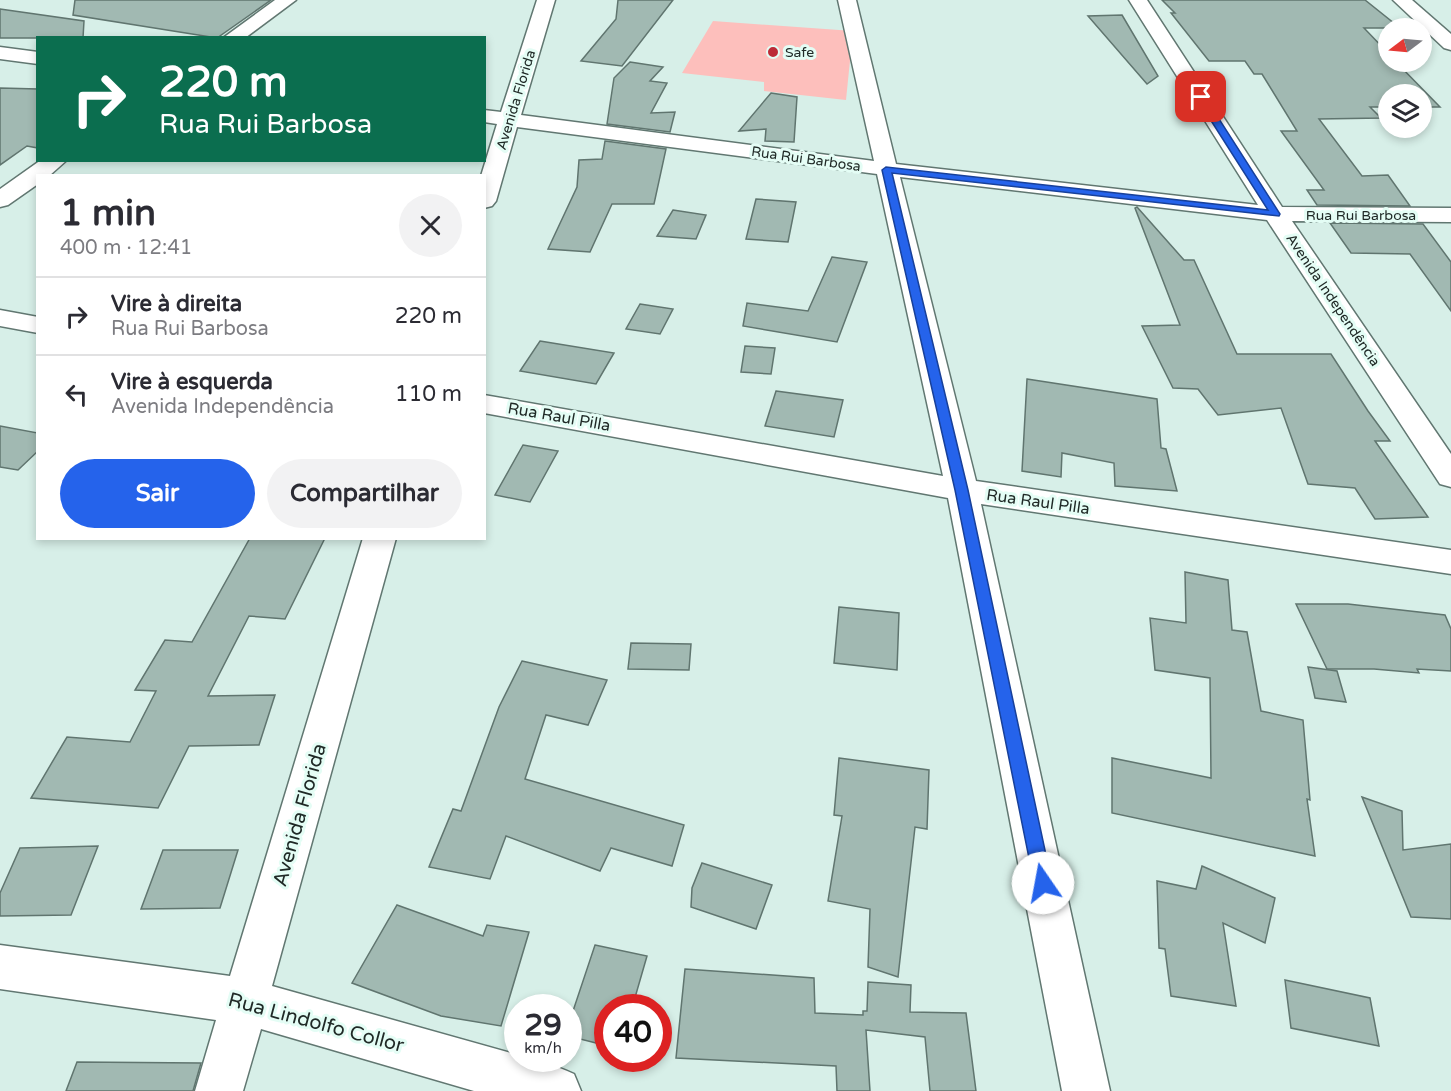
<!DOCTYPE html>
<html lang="pt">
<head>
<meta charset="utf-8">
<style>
  :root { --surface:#fff; --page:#f2f2f3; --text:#2b2b33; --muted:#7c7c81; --line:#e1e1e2; --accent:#2563eb }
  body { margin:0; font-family:"Varela Round",sans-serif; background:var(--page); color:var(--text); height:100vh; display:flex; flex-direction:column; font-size:22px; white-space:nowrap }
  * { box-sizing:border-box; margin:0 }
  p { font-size:20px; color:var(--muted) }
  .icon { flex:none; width:33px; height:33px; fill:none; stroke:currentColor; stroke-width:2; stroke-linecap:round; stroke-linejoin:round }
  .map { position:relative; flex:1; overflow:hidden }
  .details { position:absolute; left:36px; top:174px; width:450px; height:366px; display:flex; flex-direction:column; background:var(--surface); border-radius:0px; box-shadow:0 3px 9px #0003 }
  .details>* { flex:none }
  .banner { position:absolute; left:36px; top:36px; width:450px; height:126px; border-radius:0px; box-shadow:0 3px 9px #0003; background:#0b6e4f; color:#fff; overflow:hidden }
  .needle { width:39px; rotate:254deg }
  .tools { position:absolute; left:1378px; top:18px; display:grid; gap:12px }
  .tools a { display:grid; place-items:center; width:54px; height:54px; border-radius:50%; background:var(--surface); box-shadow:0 3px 9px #0003; font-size:30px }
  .speed { position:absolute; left:504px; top:994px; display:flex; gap:12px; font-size:30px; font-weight:700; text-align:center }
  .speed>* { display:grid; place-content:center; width:78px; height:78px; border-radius:50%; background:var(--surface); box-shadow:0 3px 9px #0003; line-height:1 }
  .speed small { font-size:15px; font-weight:400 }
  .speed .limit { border:9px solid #d22; background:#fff; color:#111 }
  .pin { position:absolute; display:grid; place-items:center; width:51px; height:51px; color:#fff; margin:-26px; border-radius:12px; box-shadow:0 3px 9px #0006 }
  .me { position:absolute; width:66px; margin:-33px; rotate:348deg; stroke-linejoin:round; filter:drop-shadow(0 0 4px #0008) }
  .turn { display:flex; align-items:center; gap:21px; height:126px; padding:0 24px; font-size:27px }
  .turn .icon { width:78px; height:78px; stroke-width:2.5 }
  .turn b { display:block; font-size:42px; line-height:51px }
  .round { display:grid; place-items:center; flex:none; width:63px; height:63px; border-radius:32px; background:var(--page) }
  .overview { display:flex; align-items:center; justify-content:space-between; height:102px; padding:0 24px }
  h1 { font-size:36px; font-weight:700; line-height:45px }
  .primary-button { display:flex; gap:12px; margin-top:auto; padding:12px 24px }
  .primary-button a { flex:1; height:69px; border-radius:36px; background:var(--accent); color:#fff; font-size:24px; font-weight:700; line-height:69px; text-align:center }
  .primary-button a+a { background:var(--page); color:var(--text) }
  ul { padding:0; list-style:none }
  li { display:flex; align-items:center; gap:18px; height:78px; padding:0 24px; border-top:2px solid var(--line) }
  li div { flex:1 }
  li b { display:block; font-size:22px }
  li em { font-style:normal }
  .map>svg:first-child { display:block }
  .green { fill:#fdbfbc }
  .building { fill:#a1b9b2; stroke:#60756f; stroke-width:1.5 }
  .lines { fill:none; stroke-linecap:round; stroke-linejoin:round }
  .minor-casing { stroke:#617771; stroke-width:3 }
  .minor { fill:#fff; fill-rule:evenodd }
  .route { fill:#2563eb; stroke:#184099; stroke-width:1.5 }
  .poi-dot { fill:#bc2b37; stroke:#e4fdf5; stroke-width:2 }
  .labels { text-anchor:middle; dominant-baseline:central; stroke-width:6; stroke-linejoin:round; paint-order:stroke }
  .far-poi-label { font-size:14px; fill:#202a27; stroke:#e4fdf5; text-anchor:start }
  .far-street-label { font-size:14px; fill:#202a27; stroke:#e4fdf5 }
  .street-label { font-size:16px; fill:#202a27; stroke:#e4fdf5 }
  .near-street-label { font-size:20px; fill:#202a27; stroke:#e4fdf5 }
</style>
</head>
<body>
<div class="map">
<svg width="1451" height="1091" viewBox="0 0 1451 1091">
  <rect width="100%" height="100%" fill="#d7efe8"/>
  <!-- green -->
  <path class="green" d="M 713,21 L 853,31 L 846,100 L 764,91 L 764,82 L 682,73 Z"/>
  <!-- building -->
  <g class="building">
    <path d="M 75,0 L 271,0 L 217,38 L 73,15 Z"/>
    <path d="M 618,0 L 673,0 L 622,66 L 581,61 L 616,19 Z"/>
    <path d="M 1162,0 L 1365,0 L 1400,28 L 1364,28 L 1389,54 L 1389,62 L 1396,62 L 1440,107 L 1422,107 L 1422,94 L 1389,94 L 1389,107 L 1370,107 L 1381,118 L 1319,119 L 1362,176 L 1388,175 L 1410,206 L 1317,205 L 1307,190 L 1324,190 L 1281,131 L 1297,131 L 1262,74 L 1254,74 L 1245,61 L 1209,61 L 1171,13 L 1175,13 Z"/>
    <path d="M 0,9 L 84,21 L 83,38 L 0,38 Z"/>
    <path d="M 1122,15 L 1158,76 L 1147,84 L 1088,16 Z"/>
    <path d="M 630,62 L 663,67 L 650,81 L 667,83 L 651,113 L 675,112 L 670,132 L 607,124 L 614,78 Z"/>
    <path d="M 0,88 L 38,89 L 38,148 L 27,146 L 0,165 Z"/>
    <path d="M 771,93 L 797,97 L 794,142 L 765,141 L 766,129 L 739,131 Z"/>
    <path d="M 605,141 L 666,149 L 654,204 L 612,204 L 590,252 L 548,249 L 577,187 L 579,160 L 602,159 Z"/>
    <path d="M 756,199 L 796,202 L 788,242 L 746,239 Z"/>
    <path d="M 1137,207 L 1184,260 L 1194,260 L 1237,354 L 1331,354 L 1368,411 L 1390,441 L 1375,441 L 1428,517 L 1375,519 L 1355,488 L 1308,484 L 1281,408 L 1218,415 L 1198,389 L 1173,388 L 1142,326 L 1180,325 L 1135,208 Z"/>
    <path d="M 673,210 L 706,215 L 696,239 L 657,236 Z"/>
    <path d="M 1330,223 L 1423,224 L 1451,262 L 1451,311 L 1410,254 L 1351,253 Z"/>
    <path d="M 832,257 L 867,262 L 837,342 L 743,326 L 747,303 L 808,311 Z"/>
    <path d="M 640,304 L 673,309 L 660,334 L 626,329 Z"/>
    <path d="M 540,341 L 614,353 L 596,384 L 520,371 Z"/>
    <path d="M 745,346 L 775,348 L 771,374 L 741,372 Z"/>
    <path d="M 1027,379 L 1157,399 L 1161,448 L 1166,449 L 1177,491 L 1115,486 L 1114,463 L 1062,453 L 1061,477 L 1022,471 Z"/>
    <path d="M 776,391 L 843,400 L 834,437 L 765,426 Z"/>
    <path d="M 0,426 L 38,433 L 38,451 L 18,470 L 0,467 Z"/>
    <path d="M 523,445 L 558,451 L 530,502 L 495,495 Z"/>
    <path d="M 250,538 L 325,538 L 285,619 L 249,616 L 208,696 L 275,695 L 259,745 L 189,746 L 158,808 L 31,798 L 67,737 L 130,742 L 156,691 L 135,690 L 165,640 L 192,642 Z"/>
    <path d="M 1185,572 L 1228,580 L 1232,630 L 1247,632 L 1261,711 L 1303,720 L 1310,800 L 1307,799 L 1315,856 L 1112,813 L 1112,758 L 1211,778 L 1210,678 L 1155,670 L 1150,618 L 1186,623 Z"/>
    <path d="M 1296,604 L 1348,604 L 1445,615 L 1451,629 L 1451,671 L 1417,669 L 1419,673 L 1374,669 L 1327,669 Z"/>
    <path d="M 839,607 L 899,613 L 897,670 L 834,663 Z"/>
    <path d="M 631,643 L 691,644 L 689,670 L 628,669 Z"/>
    <path d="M 522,661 L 607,680 L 588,725 L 546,715 L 525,779 L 684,825 L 672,866 L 611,848 L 600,871 L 506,836 L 490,879 L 429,867 L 453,809 L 461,811 L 499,707 Z"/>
    <path d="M 1308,667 L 1337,671 L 1346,702 L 1315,698 Z"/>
    <path d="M 839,758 L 929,770 L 927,829 L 915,827 L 898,977 L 868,967 L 870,909 L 828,901 L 842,816 L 834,815 Z"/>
    <path d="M 1362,797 L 1402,811 L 1403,850 L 1451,844 L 1451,919 L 1411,917 Z"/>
    <path d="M 98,846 L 71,915 L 0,916 L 0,893 L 20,848 Z"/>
    <path d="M 163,850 L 238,850 L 220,908 L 141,909 Z"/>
    <path d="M 702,863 L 772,885 L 756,929 L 691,907 L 692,888 Z"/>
    <path d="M 1202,866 L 1275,898 L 1265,943 L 1223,923 L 1236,1006 L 1171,996 L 1165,949 L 1159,948 L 1157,881 L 1196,889 Z"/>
    <path d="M 397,905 L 483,936 L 487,925 L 529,932 L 501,1026 L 441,1016 L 352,983 Z"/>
    <path d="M 595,945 L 647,956 L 632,1008 L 608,1008 L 608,1046 L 568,1036 L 568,1026 Z"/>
    <path d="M 685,969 L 814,978 L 815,1013 L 863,1015 L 863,1011 L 867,1011 L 868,982 L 911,985 L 910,1012 L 966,1013 L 976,1091 L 930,1091 L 925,1037 L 866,1030 L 870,1091 L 837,1091 L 836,1066 L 676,1058 Z"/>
    <path d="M 1285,980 L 1370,998 L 1379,1046 L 1291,1028 Z"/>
    <path d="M 77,1062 L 201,1063 L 193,1091 L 66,1091 Z"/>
  </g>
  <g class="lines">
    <!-- minor casing -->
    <g class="minor-casing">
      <g id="minor">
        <path d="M 275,0 L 296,0 L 245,38 L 223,38 Z"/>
        <path d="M 537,0 L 555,0 L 521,115 L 874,161 L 838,0 L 856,0 L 896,164 L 1258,205 L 1129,0 L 1147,0 L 1282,207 L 1451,208 L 1451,222 L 1292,221 L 1451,454 L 1451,487 L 1440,484 L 1267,220 L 900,177 L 976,481 L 1451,550 L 1451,574 L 981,504 L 1110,1091 L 1062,1091 L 948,498 L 484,413 L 484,395 L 943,476 L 877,174 L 517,127 L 496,201 L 492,206 L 484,208 L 484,176 L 481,176 L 497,124 L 484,122 L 484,110 L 501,112 Z"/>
        <path d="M 1393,0 L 1412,0 L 1451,34 L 1451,50 L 1444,48 Z"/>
        <path d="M 0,47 L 38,52 L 38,64 L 0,59 Z"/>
        <path d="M 41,160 L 67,160 L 49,176 L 38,176 L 38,184 L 8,205 L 0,207 L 0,189 Z"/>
        <path d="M 0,310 L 38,317 L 38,333 L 0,326 Z"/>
        <path d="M 363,538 L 396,538 L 272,986 L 518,1055 L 518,1059 C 537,1059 556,1066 574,1074 L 581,1091 L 474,1091 L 261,1029 L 243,1091 L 195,1091 L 216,1020 L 0,989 L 0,945 L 230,976 Z"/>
      </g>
    </g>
    <!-- minor -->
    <use href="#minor" class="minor"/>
  </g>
  <!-- route -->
  <path class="route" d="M 1201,95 L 1205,97 L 1280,214 L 1279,216 L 892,173 L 968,490 L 1052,883 L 1049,889 L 1043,891 L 1037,889 L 1034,883 L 955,490 L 882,170 L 886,167 L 1268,210 L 1196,97 Z"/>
  <!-- markers -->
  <circle class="poi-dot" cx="773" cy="52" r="6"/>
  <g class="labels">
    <!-- far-poi labels -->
    <g class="far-poi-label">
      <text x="785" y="52">Safe</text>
    </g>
    <!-- far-street labels -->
    <g class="far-street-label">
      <text transform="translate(516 100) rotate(-73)">Avenida Florida</text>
      <text transform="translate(806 159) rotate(8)">Rua Rui Barbosa</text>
      <text x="1361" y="215">Rua Rui Barbosa</text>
      <text transform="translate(1333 300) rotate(56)">Avenida Independência</text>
    </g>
    <!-- street labels -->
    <g class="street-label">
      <text transform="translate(559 417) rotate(10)">Rua Raul Pilla</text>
      <text transform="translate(1038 502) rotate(8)">Rua Raul Pilla</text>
    </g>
    <!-- near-street labels -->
    <g class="near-street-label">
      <text transform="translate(300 815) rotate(-74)">Avenida Florida</text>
      <text transform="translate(316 1023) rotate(15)">Rua Lindolfo Collor</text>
    </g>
  </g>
</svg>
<div class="tools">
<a><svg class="needle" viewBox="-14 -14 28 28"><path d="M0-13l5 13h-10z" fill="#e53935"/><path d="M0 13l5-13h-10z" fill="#7c7c81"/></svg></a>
<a><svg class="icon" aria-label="layers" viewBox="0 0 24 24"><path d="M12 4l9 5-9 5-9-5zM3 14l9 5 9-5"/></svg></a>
</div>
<div class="speed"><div>29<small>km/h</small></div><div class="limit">40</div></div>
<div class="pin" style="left:1201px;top:97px;background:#d93025"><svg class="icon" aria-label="arrive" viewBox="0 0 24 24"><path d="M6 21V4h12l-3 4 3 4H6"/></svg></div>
<svg class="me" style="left:1043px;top:883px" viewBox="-20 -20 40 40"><circle r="19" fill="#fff"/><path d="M0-13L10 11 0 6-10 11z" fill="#2563eb"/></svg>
<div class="banner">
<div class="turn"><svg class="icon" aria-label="right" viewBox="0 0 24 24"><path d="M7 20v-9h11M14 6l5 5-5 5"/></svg><div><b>220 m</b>Rua Rui Barbosa</div></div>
</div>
<section class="details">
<div class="overview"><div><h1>1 min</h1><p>400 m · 12:41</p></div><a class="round"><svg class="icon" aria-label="close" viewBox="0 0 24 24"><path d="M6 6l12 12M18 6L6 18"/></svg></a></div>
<ul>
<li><svg class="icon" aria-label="right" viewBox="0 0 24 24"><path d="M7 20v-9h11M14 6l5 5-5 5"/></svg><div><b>Vire à direita</b><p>Rua Rui Barbosa</p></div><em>220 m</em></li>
<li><svg class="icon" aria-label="left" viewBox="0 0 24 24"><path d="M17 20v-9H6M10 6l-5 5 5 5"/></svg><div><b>Vire à esquerda</b><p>Avenida Independência</p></div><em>110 m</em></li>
</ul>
<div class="primary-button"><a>Sair</a><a>Compartilhar</a></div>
</section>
</div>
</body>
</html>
